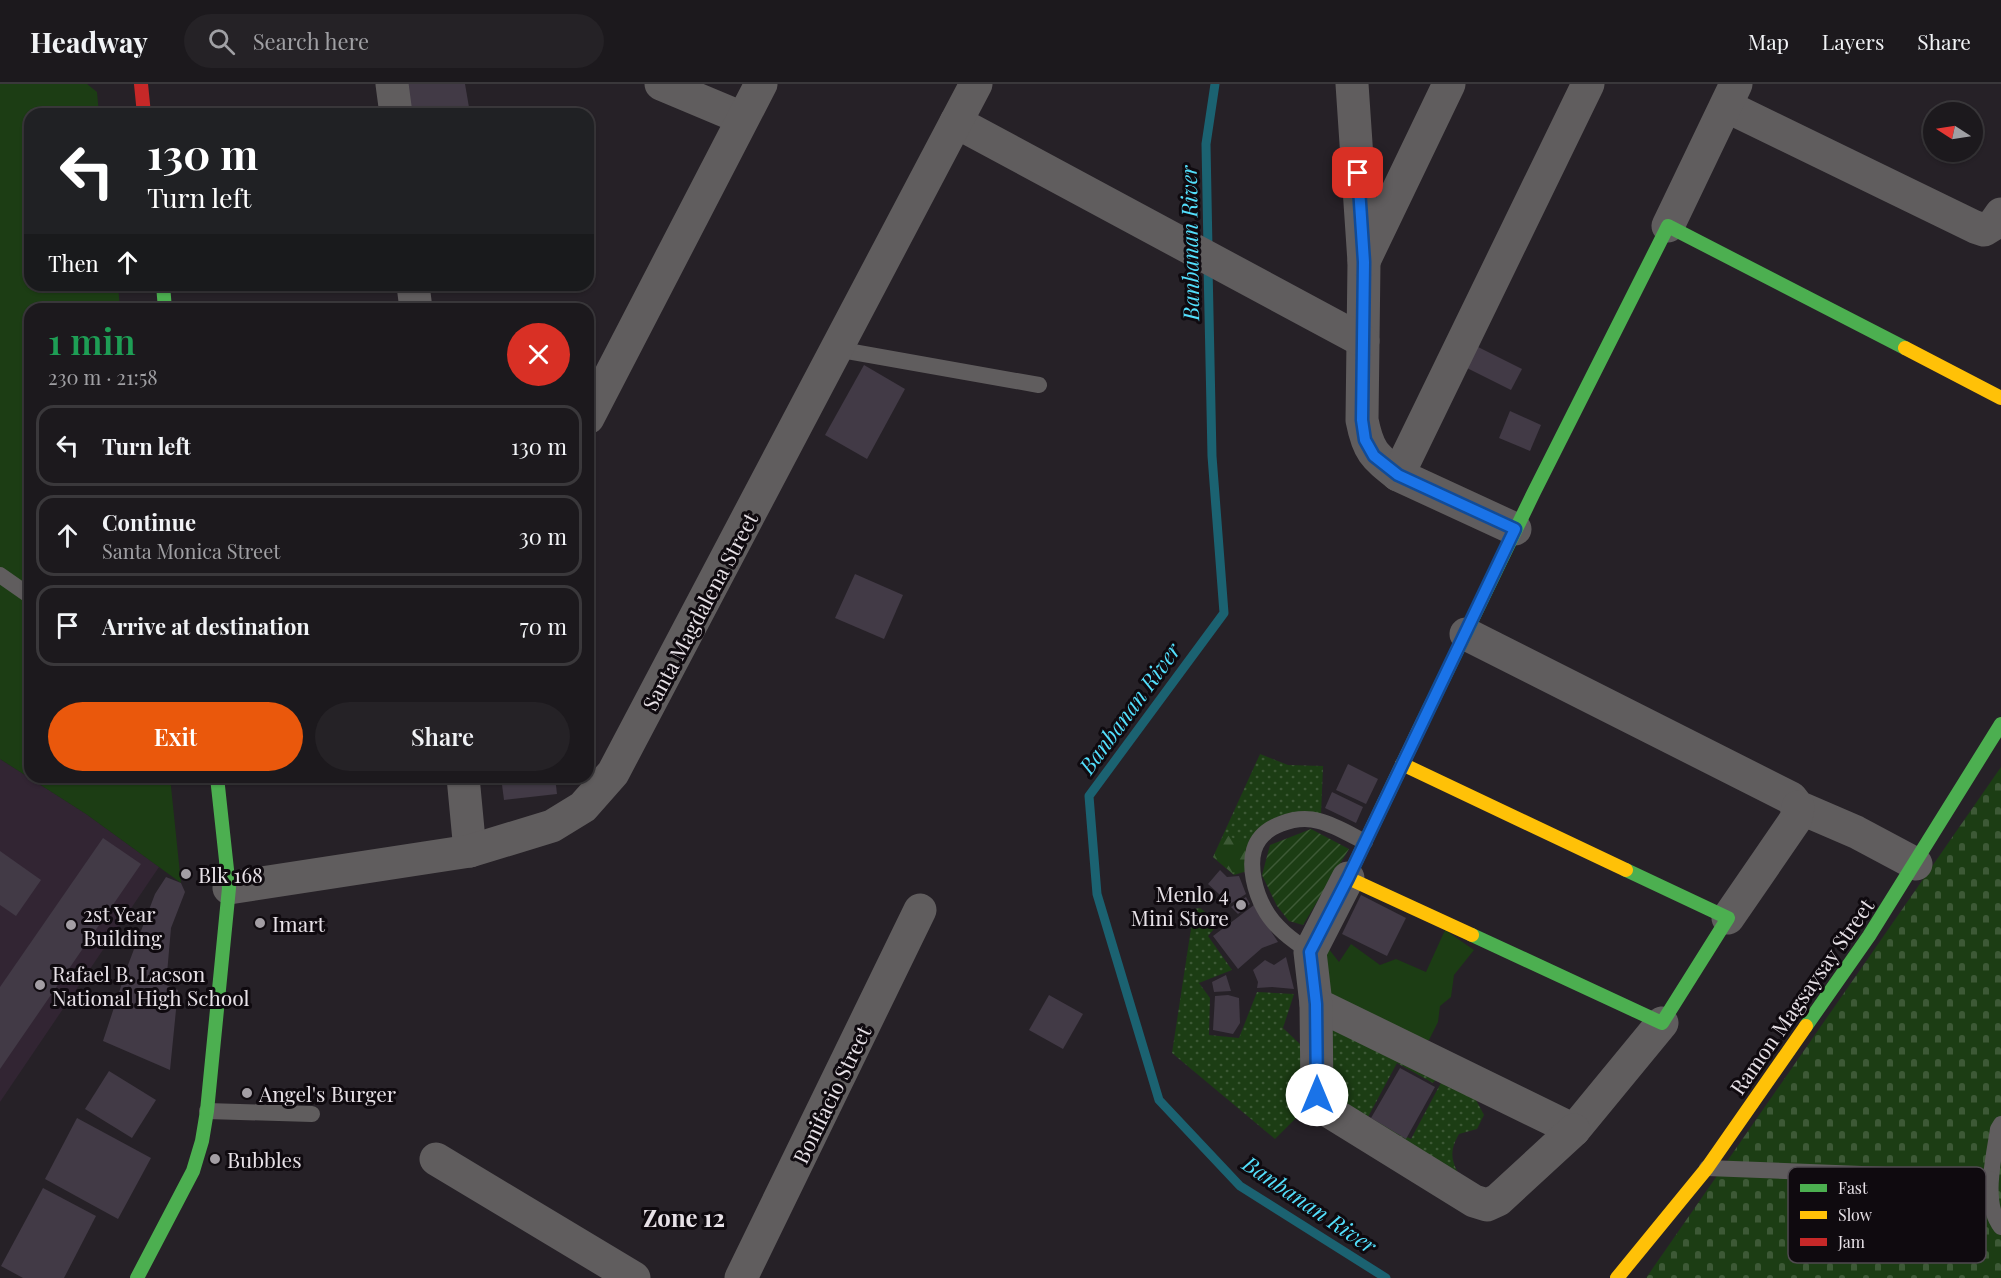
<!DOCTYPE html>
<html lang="en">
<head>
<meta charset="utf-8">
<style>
  :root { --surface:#1c191d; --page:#252226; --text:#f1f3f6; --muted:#a0a0a4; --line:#3a383b; --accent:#ea580c }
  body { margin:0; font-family:"Playfair Display",serif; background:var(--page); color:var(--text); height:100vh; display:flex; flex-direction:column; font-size:22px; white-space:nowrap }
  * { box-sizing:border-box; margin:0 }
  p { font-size:20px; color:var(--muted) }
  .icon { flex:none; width:33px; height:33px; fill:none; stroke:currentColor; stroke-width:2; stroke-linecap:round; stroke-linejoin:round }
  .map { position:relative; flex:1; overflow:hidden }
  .drawer { position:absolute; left:24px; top:219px; width:570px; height:480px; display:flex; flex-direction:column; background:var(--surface); border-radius:18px; box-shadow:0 2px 4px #0004,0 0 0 2px var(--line) }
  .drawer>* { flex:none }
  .top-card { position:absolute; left:24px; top:24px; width:570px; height:183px; border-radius:18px; box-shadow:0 2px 4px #0004,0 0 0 2px var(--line); background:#202124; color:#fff; overflow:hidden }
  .needle { width:39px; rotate:282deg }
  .buttons { position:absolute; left:1923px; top:18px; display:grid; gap:12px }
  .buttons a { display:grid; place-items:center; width:60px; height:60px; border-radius:50%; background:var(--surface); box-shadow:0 2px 4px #0004,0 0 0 2px var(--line); font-size:30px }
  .pin { position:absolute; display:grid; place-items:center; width:51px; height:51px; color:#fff; margin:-26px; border-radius:12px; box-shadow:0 3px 9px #0006 }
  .me { position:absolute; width:66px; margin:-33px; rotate:0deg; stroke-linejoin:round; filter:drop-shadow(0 0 4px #0008) }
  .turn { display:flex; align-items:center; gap:21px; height:126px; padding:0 24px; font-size:27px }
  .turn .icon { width:78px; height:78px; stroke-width:2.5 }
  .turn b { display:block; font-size:42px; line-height:51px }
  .then { display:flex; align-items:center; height:57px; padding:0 24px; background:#0003; gap:12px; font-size:22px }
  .round { display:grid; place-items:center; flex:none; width:63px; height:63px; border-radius:32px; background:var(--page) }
  .overview { display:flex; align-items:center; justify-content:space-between; height:102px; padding:0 24px }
  h1 { font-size:36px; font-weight:600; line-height:45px; color:#1e9e55 }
  .primary-button { display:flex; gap:12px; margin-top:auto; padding:12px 24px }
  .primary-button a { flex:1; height:69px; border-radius:36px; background:var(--accent); color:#fff; font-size:24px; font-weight:600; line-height:69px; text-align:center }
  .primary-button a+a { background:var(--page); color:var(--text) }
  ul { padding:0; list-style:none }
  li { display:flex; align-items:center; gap:18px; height:81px; margin:0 12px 9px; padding:0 12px; border:3px solid var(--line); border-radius:18px }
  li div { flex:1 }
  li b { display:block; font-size:22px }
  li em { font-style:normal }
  header { display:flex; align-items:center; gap:36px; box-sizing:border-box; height:84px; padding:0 30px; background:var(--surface); border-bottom:2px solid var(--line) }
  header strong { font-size:28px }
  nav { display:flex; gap:33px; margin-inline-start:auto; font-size:21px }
  .search { width:420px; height:54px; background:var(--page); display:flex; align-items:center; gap:15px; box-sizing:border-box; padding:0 21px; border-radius:33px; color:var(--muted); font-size:22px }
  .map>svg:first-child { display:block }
  .built { fill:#322533 }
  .grass { fill:url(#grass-dots) }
  .forest { fill:url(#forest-firs) }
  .cemetery { fill:url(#cemetery-stones) }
  .park { fill:#1c3d14 }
  .garden { fill:url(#garden-furrows) }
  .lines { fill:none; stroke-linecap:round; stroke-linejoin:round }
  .stream { stroke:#1b6271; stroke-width:9 }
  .building { fill:#423a46 }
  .lane { stroke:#605d5e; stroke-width:16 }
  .street { stroke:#605d5e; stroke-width:33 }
  .fast { stroke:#4caf50; stroke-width:14 }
  .slow { stroke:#ffc107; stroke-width:14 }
  .jam { stroke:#c62828; stroke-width:14 }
  .route-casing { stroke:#114b97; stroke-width:15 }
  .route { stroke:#1a73e8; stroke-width:10 }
  .poi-dot { fill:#a39ea4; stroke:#0f0a0f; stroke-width:2 }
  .labels { text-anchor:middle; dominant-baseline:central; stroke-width:6; stroke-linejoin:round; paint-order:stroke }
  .street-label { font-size:21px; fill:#e7e1e7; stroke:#0f0a0f }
  .poi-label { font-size:21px; fill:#e7e1e7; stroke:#0f0a0f; text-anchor:start }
  .water-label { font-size:22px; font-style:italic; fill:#53dffc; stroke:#0f0a0f }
  .quarter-label { font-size:24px; font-weight:bold; fill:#e7e1e7; stroke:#0f0a0f }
  .key { fill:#0f0a0f; stroke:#504a50; stroke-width:1.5 }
  .key-label { font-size:16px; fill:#e7e1e7 }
</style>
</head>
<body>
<header>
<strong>Headway</strong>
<div class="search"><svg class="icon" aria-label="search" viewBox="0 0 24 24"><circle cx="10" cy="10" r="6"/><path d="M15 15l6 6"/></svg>Search here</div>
<nav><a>Map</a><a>Layers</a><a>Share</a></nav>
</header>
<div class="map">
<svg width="2001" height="1194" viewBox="0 0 2001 1194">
  <defs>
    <pattern id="grass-dots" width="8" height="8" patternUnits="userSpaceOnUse" patternTransform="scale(1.5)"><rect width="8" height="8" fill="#1c3d14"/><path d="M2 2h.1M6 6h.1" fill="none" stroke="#3d5936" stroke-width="1.8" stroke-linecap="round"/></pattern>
    <pattern id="forest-firs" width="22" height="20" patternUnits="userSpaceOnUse" patternTransform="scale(1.5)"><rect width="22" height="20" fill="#1c3d14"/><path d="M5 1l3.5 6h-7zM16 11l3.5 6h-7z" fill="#3d5936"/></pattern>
    <pattern id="cemetery-stones" width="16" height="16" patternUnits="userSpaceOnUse" patternTransform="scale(1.5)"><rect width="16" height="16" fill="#1c3d14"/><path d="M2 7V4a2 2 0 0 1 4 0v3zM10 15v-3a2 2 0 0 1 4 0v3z" fill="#3d5936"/></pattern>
    <pattern id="garden-furrows" width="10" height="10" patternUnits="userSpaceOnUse" patternTransform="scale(1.5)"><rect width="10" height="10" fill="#1c3d14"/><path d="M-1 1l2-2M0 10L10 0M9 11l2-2" fill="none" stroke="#3d5936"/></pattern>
  </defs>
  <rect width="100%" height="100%" fill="#262127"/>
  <!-- built -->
  <path class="built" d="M 0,675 L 86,730 L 159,783 L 0,1018 Z"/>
  <!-- grass -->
  <g class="grass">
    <path d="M 1260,670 L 1288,681 L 1323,682 L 1321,731 L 1264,741 L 1247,787 L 1234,791 L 1213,773 Z"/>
    <path d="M 1200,824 L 1219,839 L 1208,852 L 1232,886 L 1199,899 L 1210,914 L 1209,951 L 1239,954 L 1257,908 L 1294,910 L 1283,944 L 1301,961 L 1302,1028 L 1275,1055 L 1172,969 L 1194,825 Z"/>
    <path d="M 1335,937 L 1441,989 L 1433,999 L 1397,979 L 1368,1033 L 1411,1055 L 1443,995 L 1476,1016 L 1484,1031 L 1477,1045 L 1459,1050 C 1448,1069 1452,1078 1462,1096 L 1324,1020 L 1324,952 Z"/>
  </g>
  <!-- forest -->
  <path class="forest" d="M 1227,751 L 1247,761 L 1244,784 L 1232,789 L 1213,773 Z"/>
  <!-- cemetery -->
  <path class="cemetery" d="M 2001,683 L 2001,1194 L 1646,1194 Z"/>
  <!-- park -->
  <g class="park">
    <path d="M 0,0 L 87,0 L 97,8 L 99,30 L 30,30 L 30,201 L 118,201 L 120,225 L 30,225 L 30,693 L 170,693 L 181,799 L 86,730 L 0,675 Z"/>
    <path d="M 1445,846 L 1474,866 L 1454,891 L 1451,913 L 1440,922 L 1438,938 L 1429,956 L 1411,960 L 1320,917 L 1328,864 L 1339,878 L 1351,860 L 1380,881 L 1396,875 L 1426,888 Z"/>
  </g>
  <!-- garden -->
  <path class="garden" d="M 1311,745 L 1349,765 L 1303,841 L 1289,837 L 1277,822 L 1262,791 L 1270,761 Z"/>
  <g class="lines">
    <!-- stream -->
    <g class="stream">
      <path d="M 1208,165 L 1206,60 L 1215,0"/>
      <path d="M 1208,182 L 1212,372 L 1224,529 L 1089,712 L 1097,810 L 1159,1016 L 1240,1102 L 1386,1194"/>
    </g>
  </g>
  <!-- building -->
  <g class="building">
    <path d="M 405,0 L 465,0 L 470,29 L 410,30 Z"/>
    <path d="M 1476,262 L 1522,285 L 1511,306 L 1465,283 Z"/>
    <path d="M 864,281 L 905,305 L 867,375 L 825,351 Z"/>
    <path d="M 1510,327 L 1541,341 L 1530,367 L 1499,354 Z"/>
    <path d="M 855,490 L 903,511 L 884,555 L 835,534 Z"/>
    <path d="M 1348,680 L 1378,695 L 1366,720 L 1336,706 Z"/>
    <path d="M 501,693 L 555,693 L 557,710 L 504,716 Z"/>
    <path d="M 1332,708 L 1363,723 L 1356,739 L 1325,724 Z"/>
    <path d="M 103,754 L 141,780 L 0,985 L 0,903 Z"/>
    <path d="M 0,767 L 41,796 L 16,832 L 0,821 Z"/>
    <path d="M 1220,786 L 1227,793 L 1239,792 L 1246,810 L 1230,820 L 1208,800 Z"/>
    <path d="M 166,793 L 181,799 L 185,808 L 171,844 L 166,901 L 178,906 L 170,986 L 103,957 L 128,881 L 155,810 Z"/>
    <path d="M 1361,811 L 1406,834 L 1387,872 L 1342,850 Z"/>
    <path d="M 1246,813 L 1250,820 L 1238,830 L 1231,823 Z"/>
    <path d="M 1254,821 L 1278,858 L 1262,864 L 1238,885 L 1213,852 Z"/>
    <path d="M 1286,873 L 1294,905 L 1272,903 L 1257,904 L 1258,898 L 1253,886 L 1265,876 L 1274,881 Z"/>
    <path d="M 1226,891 L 1231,907 L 1214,908 L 1212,898 Z"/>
    <path d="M 1049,911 L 1083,930 L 1063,965 L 1029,946 Z"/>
    <path d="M 1228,911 L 1239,914 L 1240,939 L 1233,950 L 1213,946 L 1215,912 Z"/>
    <path d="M 1400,984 L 1435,1003 L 1406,1055 L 1371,1034 Z"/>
    <path d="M 109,987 L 156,1016 L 132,1054 L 85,1025 Z"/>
    <path d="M 77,1034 L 151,1074 L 118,1135 L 45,1095 Z"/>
    <path d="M 43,1104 L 96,1132 L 64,1194 L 23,1194 L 1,1182 Z"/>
  </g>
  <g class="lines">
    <!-- lane -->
    <g class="lane">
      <path d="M 836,265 L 1039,301"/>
      <path d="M 0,491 L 30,512"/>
      <path d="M 1310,868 C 1292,856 1274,843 1264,824 C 1255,808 1249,783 1254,766 C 1261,741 1297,731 1319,737 C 1335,741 1351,751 1365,758"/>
      <path d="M 207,1027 L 312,1030"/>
      <path d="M 2001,1040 L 1998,1045 C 1994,1073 1982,1119 2001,1143"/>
      <path d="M 1707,1084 L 1990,1095"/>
    </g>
    <!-- street -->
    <g class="street">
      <path d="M 392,0 L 396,30"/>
      <path d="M 661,0 L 742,34"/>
      <path d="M 1352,0 L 1364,178 L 1362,336 C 1368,367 1374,372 1398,391"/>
      <path d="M 1726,22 L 1975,143 L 1984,146 L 1994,140 L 2001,130"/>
      <path d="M 956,38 L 1363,257"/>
      <path d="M 1668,142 L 1736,0"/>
      <path d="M 1364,177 L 1449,0"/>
      <path d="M 413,201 L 416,225"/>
      <path d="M 588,334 L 761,0"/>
      <path d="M 1515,445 L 1398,391 L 1588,0"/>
      <path d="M 1466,550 L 1791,714 L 1798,723 L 1856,748 L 1916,780"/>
      <path d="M 463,693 L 470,767"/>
      <path d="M 1348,794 L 1310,868 L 1316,920 L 1574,1046 L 1662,939"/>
      <path d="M 229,804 L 470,767 L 552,742 L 583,723 L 613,689 L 976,0"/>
      <path d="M 1728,834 L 1796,735 L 1798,723"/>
      <path d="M 1316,920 L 1317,1011 L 1322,1023 L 1474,1117 L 1487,1121 L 1498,1116 L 1574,1046"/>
      <path d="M 436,1075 L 634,1194"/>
      <path d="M 741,1194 L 920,826"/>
    </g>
    <!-- fast -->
    <g class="fast">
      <path d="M 163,201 L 165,225"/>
      <path d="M 1423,637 L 1534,408 L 1668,142 L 1905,264"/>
      <path d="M 1472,851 L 1662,939 L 1728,834 L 1626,786"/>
      <path d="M 1806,942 L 1869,852 L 2001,640"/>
      <path d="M 137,1194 L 193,1087 L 202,1057 L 207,1027 L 229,804 L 217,693"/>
    </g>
    <!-- slow -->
    <g class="slow">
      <path d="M 1905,264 L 2001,314"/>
      <path d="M 1423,637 L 1348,794 L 1472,851"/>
      <path d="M 1402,680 L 1626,786"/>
      <path d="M 1617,1194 L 1707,1084 L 1806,942"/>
    </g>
    <!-- jam -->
    <path class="jam" d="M 141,0 L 144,30"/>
  </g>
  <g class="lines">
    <!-- route casing -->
    <g class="route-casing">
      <path id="route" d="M 1317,1011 L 1316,920 L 1310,868 L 1348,794 L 1515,445 L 1398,391 L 1374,372 L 1365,356 L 1362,336 L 1364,178 L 1358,89"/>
    </g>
    <!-- route -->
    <use href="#route" class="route"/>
  </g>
  <!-- markers -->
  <g class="poi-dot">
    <circle cx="186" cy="790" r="6"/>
    <circle cx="1241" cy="821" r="6"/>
    <circle cx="260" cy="839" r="6"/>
    <circle cx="71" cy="841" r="6"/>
    <circle cx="40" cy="901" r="6"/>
    <circle cx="247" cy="1009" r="6"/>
    <circle cx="215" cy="1075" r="6"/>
  </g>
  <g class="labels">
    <!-- street labels -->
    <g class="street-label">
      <text transform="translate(699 527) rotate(-62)">Santa Magdalena Street</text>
      <text transform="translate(1801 912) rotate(-55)">Ramon Magsaysay Street</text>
      <text transform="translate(831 1010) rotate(-64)">Bonifacio Street</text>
    </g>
    <!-- poi labels -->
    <g class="poi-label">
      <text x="198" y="790">Blk 168</text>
      <text x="1229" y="809" text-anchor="end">Menlo 4<tspan x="1229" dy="24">Mini Store</tspan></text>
      <text x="83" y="829">2st Year<tspan x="83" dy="24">Building</tspan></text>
      <text x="272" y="839">Imart</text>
      <text x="52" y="889">Rafael B. Lacson<tspan x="52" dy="24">National High School</tspan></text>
      <text x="259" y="1009">Angel's Burger</text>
      <text x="227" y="1075">Bubbles</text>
    </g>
    <!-- water labels -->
    <g class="water-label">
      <text transform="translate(1189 159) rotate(-91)">Banbanan River</text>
      <text transform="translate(1129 624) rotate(-54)">Banbanan River</text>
      <text transform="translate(1310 1120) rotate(34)">Banbanan River</text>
    </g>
    <!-- quarter labels -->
    <g class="quarter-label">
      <text x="684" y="1133">Zone 12</text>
    </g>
  </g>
  <!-- legend -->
  <rect x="1788" y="1083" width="198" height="96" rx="9" class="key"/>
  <rect x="1800" y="1100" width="27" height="8" fill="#4caf50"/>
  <rect x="1800" y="1127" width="27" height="8" fill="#ffc107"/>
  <rect x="1800" y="1154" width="27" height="8" fill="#c62828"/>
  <g class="key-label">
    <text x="1838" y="1110">Fast</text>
    <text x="1838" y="1137">Slow</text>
    <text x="1838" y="1164">Jam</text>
  </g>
</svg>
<div class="buttons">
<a><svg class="needle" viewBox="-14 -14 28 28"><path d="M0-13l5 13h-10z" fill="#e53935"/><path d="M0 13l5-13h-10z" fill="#a0a0a4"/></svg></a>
</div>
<div class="pin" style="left:1358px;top:89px;background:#d93025"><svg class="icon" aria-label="arrive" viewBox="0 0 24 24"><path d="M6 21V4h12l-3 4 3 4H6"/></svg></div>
<svg class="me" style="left:1317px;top:1011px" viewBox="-20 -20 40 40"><circle r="19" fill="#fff"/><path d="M0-13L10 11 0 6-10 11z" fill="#1a73e8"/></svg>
<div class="top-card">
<div class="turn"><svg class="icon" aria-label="left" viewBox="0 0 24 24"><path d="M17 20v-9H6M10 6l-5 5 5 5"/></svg><div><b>130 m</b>Turn left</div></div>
<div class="then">Then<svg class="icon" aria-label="ahead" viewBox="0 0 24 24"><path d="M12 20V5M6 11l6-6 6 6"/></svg></div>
</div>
<section class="drawer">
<div class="overview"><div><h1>1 min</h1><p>230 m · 21:58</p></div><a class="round" style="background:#d93025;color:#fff"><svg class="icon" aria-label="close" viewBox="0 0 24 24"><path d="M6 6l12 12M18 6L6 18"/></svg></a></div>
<ul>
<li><svg class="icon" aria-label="left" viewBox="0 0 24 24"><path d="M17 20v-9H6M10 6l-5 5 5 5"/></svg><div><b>Turn left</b></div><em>130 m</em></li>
<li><svg class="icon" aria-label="ahead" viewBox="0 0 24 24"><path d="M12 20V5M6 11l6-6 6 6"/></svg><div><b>Continue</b><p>Santa Monica Street</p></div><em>30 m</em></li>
<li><svg class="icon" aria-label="arrive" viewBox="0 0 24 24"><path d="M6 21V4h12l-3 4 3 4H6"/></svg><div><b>Arrive at destination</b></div><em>70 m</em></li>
</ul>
<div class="primary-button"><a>Exit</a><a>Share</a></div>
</section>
</div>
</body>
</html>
